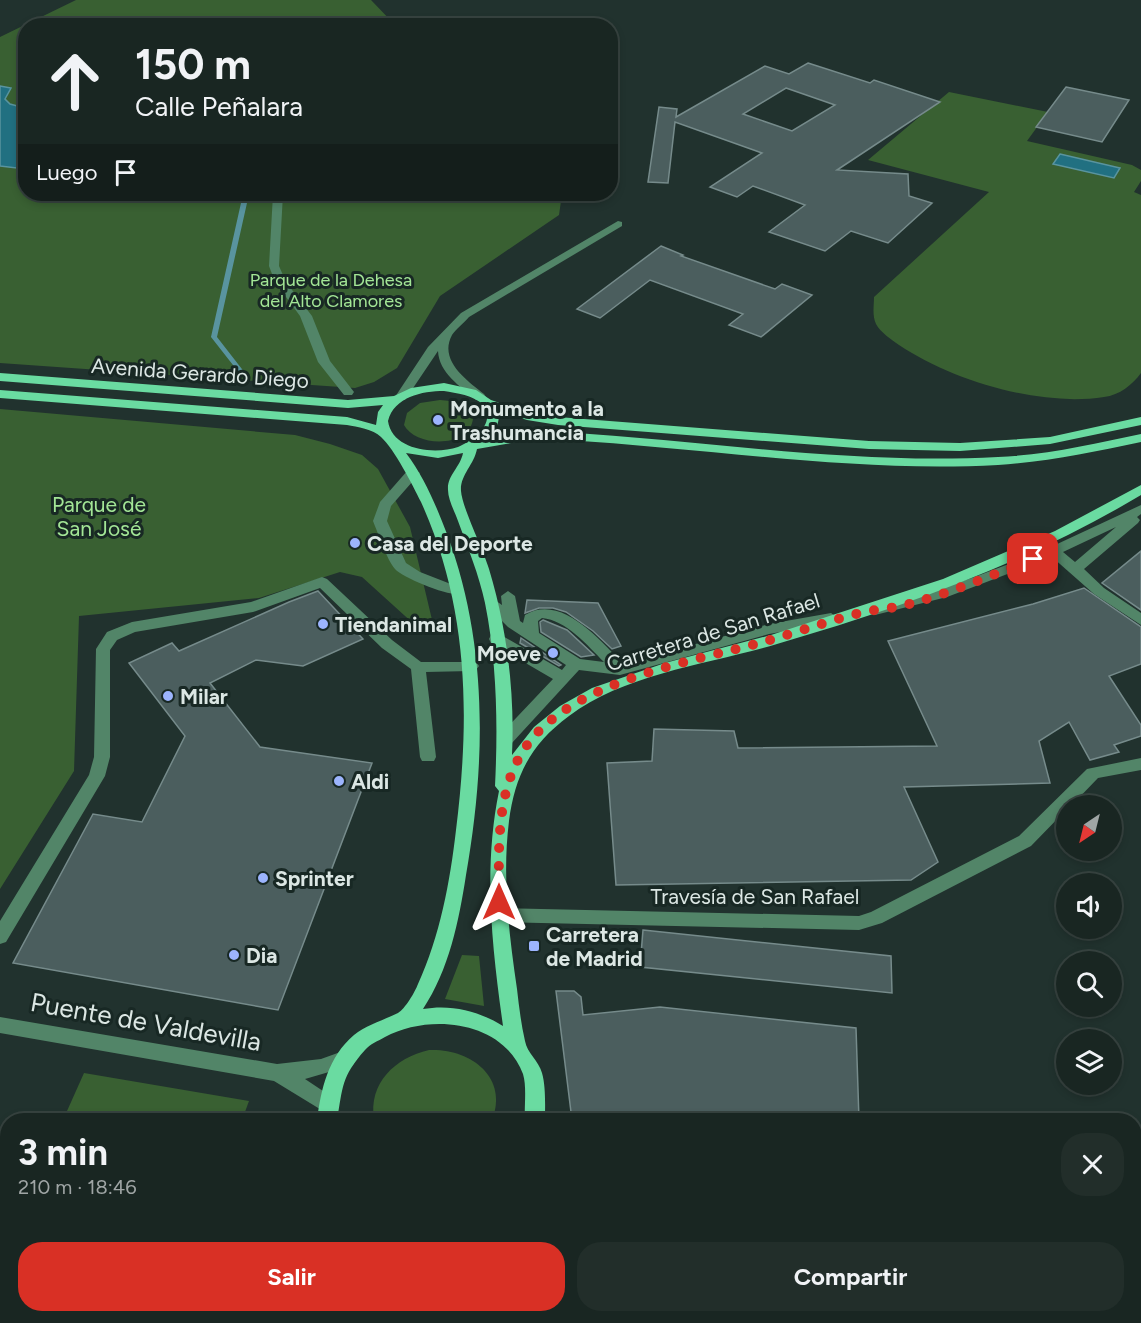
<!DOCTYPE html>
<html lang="es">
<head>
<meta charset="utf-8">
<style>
  :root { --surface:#192622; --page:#222e2a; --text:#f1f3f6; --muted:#9fa5a5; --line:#374340; --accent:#d93025 }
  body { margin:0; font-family:Figtree,sans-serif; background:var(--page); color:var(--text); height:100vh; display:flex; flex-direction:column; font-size:22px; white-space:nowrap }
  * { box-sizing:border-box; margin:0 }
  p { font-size:20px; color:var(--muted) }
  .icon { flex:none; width:33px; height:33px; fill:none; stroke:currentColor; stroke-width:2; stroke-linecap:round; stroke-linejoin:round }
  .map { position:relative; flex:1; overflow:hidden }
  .drawer { position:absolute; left:0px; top:1113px; width:1142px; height:210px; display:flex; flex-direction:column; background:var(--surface); border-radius:24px 24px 0 0; box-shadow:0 3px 9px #0003,0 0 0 2px var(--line) }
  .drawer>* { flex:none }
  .banner { position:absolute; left:18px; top:18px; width:600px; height:183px; border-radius:24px; box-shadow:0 3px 9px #0003,0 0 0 2px var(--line); background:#192622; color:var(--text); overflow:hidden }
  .needle { width:39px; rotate:215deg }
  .buttons { position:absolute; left:1056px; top:795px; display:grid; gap:12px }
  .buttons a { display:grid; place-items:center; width:66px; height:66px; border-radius:50%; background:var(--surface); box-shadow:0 3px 9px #0003,0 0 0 2px var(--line); font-size:30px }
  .pin { position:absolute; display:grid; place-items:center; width:51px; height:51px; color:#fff; margin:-26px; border-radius:12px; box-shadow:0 3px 9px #0006 }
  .me { position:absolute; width:66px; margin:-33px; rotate:0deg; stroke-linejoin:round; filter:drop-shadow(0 0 4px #0008) }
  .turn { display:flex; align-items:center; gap:21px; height:126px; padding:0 18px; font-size:27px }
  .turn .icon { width:78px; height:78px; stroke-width:2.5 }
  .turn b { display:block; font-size:42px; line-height:51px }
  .then { display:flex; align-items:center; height:57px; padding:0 18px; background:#0003; gap:12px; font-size:22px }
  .round { display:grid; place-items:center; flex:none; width:63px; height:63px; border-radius:24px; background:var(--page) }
  .headline { display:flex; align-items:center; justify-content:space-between; height:102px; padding:0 18px }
  h1 { font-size:36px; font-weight:700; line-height:45px }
  .action { display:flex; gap:12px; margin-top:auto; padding:12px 18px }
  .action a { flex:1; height:69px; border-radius:24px; background:var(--accent); color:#fff; font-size:24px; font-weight:700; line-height:69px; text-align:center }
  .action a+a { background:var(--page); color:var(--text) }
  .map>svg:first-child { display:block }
  .green { fill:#396032 }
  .water { fill:#217081; stroke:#59949f; stroke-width:1.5 }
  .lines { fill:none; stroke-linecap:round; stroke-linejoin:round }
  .stream { fill:#59949f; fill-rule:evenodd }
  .building { fill:#4b5e5e; stroke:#768b8b; stroke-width:1.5; fill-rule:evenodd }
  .minor { fill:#528568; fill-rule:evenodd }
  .major { fill:#6adba1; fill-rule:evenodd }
  .route { stroke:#d93025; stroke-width:10; stroke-dasharray:0 18 }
  .poi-dot { fill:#9cb4fd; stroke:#182824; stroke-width:2 }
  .labels { text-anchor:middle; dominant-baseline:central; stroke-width:6; stroke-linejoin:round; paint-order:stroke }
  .far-park-label { font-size:18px; fill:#a3e696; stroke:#182824 }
  .street-label { font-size:21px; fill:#dce7e4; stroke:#182824 }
  .poi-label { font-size:21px; font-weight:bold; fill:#dce7e4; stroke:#182824; text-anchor:start }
  .park-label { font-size:21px; fill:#a3e696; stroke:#182824 }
  .near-street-label { font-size:26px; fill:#dce7e4; stroke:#182824 }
</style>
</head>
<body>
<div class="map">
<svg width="1141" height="1323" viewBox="0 0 1141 1323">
  <rect width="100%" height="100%" fill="#21322e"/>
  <!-- green -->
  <g class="green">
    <path d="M 76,0 L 371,0 L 395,25 L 26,26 L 26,194 L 562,194 L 559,215 L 440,296 L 397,368 L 374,382 L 355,388 L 0,363 L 0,37 Z"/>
    <path d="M 949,92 L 1048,112 L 1027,141 L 1132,165 L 1141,170 L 1141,181 L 1134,192 L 1141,195 L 1141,373 C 1132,385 1120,395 1104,397 C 1040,407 953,381 899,345 C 892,340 880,332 876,324 C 872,316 874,305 874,297 L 989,192 L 868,160 Z"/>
    <path d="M 440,400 C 454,401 468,404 473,418 C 471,448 416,448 404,425 L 407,413 L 420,403 Z"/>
    <path d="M 0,409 L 295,435 L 330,444 L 362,455 L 378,469 L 410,527 L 433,624 L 415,625 L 362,577 L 340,572 L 259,598 L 79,616 L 74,771 L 0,889 Z"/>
    <path d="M 462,955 L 479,956 L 484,1006 L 445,999 Z"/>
    <path d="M 429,1050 C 469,1048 509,1076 492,1120 L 374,1120 C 368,1083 395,1058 429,1050 Z"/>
    <path d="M 84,1073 L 249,1101 L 242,1120 L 63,1120 Z"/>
    <path d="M 7,1263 L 8,1316 L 210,1316 L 207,1323 L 0,1323 L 0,1268 Z"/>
    <path d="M 355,1316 L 475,1316 L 475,1323 L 353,1323 Z"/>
  </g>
  <!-- water -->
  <g class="water">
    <path d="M 0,86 L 11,88 L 5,99 L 10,104 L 25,108 L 25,169 L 0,166 Z"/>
    <path d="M 1060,154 L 1120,168 L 1114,178 L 1053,164 Z"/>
  </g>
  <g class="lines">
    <!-- stream -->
    <g class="stream">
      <path d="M 288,23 L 290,23 L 290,26 L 286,26 L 286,23 Z"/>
      <path d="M 243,194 L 249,194 L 217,337 L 245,373 L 242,375 L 240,374 L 211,337 Z"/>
    </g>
  </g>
  <!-- building -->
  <g class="building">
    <path d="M 808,63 L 870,83 L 874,80 L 940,102 L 837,170 L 908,174 L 909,196 L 932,203 L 888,243 L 851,231 L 825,251 L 769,232 L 805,205 L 753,186 L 737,197 L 710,187 L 762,153 L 675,122 L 668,183 L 648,182 L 659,107 L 677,109 L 676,117 L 765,66 L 789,74 ZM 786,88 L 835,105 L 792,131 L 743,114 Z"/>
    <path d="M 1066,87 L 1129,100 L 1102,142 L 1036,127 Z"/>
    <path d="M 661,246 L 683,255 L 681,256 L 775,289 L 782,284 L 812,295 L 761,337 L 729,325 L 743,314 L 650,280 L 600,318 L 577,309 Z"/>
    <path d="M 1141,551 L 1141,610 L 1102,583 Z"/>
    <path d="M 1084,588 L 1141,627 L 1141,664 L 1109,676 L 1141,725 L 1141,736 L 1114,745 L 1119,752 L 1090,760 L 1069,722 L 1039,741 L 1050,783 L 904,787 L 938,862 L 911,880 L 616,885 L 607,763 L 652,761 L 654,729 L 734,731 L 738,748 L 937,746 L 888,641 L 1033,604 Z"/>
    <path d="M 318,591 L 363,639 L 303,666 L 256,660 L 210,683 L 260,747 L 372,763 L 278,1010 L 13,963 L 93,814 L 142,822 L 185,736 L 129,663 L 172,643 L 179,651 L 289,602 Z"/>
    <path d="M 527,600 L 598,603 L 621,646 L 612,649 L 593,631 L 566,612 L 553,608 L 539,608 L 525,613 Z"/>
    <path d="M 543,620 L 567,630 L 594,655 L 581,657 L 541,632 L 540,622 Z"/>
    <path d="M 521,638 L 561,665 L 559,666 L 520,643 Z"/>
    <path d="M 643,930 L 891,956 L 892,993 L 640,967 Z"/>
    <path d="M 556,991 L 574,991 L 581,997 L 583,1015 L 660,1007 L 856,1028 L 859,1120 L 572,1120 Z"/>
  </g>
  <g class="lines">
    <!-- minor -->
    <g class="minor">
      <path d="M 273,194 L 283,194 L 279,266 L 286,282 L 312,316 L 330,361 L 354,392 L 352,395 L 344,395 L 318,362 L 300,316 L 275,282 L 269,266 Z"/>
      <path d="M 618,221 L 622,222 L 622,226 L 469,317 C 464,323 456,329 452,335 C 438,361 468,381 484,394 L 486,397 L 484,400 L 476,400 C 460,386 439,373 438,351 L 405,400 L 397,400 L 395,397 L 428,347 L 461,313 Z"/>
      <path d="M 413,469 L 420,473 L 391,506 L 387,521 L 406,563 L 420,572 L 461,588 L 463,591 L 461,594 C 450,597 403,578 395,569 C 387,560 378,533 373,521 L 380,502 L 408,470 Z"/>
      <path d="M 1141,505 L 1141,514 L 1137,517 L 1140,520 L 1138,523 L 1084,569 L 1104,588 L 1141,613 L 1141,625 L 1094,594 L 1052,557 L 947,597 L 875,615 L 868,610 L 870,607 L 908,598 L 972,578 L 1040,552 ZM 1116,527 L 1075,562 L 1063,552 Z"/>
      <path d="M 322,577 L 327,579 L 392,640 L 421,662 L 476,662 L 479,666 L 476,670 L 471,671 L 426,672 L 436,757 L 434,761 L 422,761 L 420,757 L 411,669 L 382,648 L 320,588 L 253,612 L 135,632 L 117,640 L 110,650 L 110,757 L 105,776 L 6,942 L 0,944 L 0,921 L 89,775 L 94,757 L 96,649 L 107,632 L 132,622 L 251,602 Z"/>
      <path d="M 508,591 L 515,596 L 520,621 L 523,623 L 525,615 C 561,593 600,640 623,664 L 769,624 L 831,613 L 838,618 L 831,623 L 769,634 L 620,675 L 579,670 L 511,744 L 499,744 L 497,740 L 499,736 L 553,679 L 491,643 L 489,639 L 491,635 L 501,635 L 562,670 L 566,665 L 508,627 L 487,606 L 485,603 L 487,600 L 492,598 L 502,605 L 501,596 ZM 542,618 C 566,620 588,646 604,662 L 580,659 L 539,633 L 538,621 Z"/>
      <path d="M 1141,758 L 1141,770 L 1098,778 L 1071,806 L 1066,806 L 1066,810 L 1031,846 L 882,923 L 859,930 L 500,922 L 494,920 L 491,915 L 494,910 L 500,908 L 859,916 L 871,912 L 1019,836 L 1087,769 Z"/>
      <path d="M 0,1017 L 277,1064 L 321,1059 L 346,1050 L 353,1053 L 356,1059 L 353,1065 L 305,1079 L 335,1099 L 338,1105 L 335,1111 L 328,1114 L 274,1081 L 0,1033 Z"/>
    </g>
    <!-- major -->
    <g class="major">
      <path d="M 0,373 L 348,400 L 394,396 L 411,388 L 444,383 L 476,390 L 491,400 L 529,413 L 558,417 L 869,441 L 960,443 L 1050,437 L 1141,417 L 1141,425 L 1050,444 L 960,451 L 869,449 L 558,425 L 527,420 L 497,410 C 502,421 495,431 487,439 L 523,433 L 563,432 C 708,441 853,465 998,457 C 1046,455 1094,444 1141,434 L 1141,442 C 1094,452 1046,462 998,465 C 853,473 708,448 563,440 L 523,441 L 477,449 C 474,465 460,475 461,491 C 462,507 483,549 489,569 C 507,628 515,693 512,755 L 534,727 L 560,706 L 592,688 L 665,663 L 771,635 L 943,579 L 1055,531 L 1141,485 L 1141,495 C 1028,563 903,607 777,644 C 710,664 626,673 569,716 C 531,744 515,775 509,821 C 502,877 509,934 517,989 C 519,1006 521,1024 525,1041 C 527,1053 539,1061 542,1073 C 546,1087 545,1106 545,1120 L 525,1120 C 524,1107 527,1087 523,1074 C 503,1020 429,1013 385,1037 C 378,1041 370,1044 365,1050 C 341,1077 343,1087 337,1120 L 317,1120 C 321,1089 328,1057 354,1035 C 366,1025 384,1020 398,1013 C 405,1009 415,992 418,984 C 440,936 450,882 456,830 C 470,717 469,608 421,502 C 412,484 395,450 381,437 C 373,429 357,427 347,425 L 0,398 L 0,390 L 347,417 L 376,425 L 378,412 L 383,405 L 348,408 L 0,381 ZM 444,391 C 456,393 474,395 483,405 C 497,423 473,441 458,447 C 434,455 392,450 388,421 C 394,397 422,391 444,391 ZM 406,453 L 438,458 L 463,453 C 460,468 447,475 448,490 C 448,500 455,512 458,521 C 468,548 479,575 485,603 C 497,663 498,725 495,786 L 499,791 C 483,869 492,947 503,1026 C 479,1011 451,1004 423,1009 C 449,970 459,921 466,875 C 486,761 488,644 447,534 C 436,505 424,477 406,453 Z"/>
      <path d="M 293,1316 L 315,1316 L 313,1323 L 291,1323 Z"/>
      <path d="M 519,1316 L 595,1316 L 596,1323 L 520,1323 Z"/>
    </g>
  </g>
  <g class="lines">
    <!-- route -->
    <path class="route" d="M 499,902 C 499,852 495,792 525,748 C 569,683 684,663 756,644 C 789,635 822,623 856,614 C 873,609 892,609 909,604 C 951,593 992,575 1033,559"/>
  </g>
  <!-- markers -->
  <g class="poi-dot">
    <circle cx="438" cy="420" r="6"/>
    <circle cx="355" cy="543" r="6"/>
    <circle cx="323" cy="624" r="6"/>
    <circle cx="553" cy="653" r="6"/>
    <circle cx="168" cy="696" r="6"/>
    <circle cx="339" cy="781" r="6"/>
    <circle cx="263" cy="878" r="6"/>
    <rect x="528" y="940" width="12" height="12" rx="3"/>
    <circle cx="234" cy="955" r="6"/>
  </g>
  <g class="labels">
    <!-- far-park labels -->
    <g class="far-park-label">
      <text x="331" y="280">Parque de la Dehesa<tspan x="331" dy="21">del Alto Clamores</tspan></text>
    </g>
    <!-- street labels -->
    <g class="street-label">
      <text transform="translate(200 373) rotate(4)">Avenida Gerardo Diego</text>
      <text transform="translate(713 632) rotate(-17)">Carretera de San Rafael</text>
      <text x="755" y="896">Travesía de San Rafael</text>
    </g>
    <!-- poi labels -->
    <g class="poi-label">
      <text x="450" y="408">Monumento a la<tspan x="450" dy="24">Trashumancia</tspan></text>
      <text x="367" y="543">Casa del Deporte</text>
      <text x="335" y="624">Tiendanimal</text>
      <text x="541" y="653" text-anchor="end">Moeve</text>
      <text x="180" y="696">Milar</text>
      <text x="351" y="781">Aldi</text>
      <text x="275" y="878">Sprinter</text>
      <text x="546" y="934">Carretera<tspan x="546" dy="24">de Madrid</tspan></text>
      <text x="246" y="955">Dia</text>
    </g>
    <!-- park labels -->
    <g class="park-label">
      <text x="99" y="504">Parque de<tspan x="99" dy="24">San José</tspan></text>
    </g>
    <!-- near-street labels -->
    <g class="near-street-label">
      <text transform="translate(146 1022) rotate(10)">Puente de Valdevilla</text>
    </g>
  </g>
</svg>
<div class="buttons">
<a><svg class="needle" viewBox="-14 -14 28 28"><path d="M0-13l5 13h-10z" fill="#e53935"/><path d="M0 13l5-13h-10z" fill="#9fa5a5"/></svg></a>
<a><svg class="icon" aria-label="sound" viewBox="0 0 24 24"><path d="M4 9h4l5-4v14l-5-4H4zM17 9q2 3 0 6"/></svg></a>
<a><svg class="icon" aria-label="search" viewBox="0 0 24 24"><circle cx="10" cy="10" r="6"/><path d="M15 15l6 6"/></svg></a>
<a><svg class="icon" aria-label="layers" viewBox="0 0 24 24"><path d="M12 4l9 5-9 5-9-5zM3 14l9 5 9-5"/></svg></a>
</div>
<div class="pin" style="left:1033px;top:559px;background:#d93025"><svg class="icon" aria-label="arrive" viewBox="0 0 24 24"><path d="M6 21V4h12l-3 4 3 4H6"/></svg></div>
<svg class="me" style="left:499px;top:902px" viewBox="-20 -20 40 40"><path d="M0-17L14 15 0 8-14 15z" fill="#d93025" stroke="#fff" stroke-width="4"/></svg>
<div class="banner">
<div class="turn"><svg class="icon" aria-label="ahead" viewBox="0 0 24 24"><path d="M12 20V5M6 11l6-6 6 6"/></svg><div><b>150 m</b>Calle Peñalara</div></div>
<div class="then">Luego<svg class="icon" aria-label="arrive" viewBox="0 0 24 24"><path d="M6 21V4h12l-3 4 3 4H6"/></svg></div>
</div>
<section class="drawer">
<div class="headline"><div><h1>3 min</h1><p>210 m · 18:46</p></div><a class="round"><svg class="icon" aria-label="close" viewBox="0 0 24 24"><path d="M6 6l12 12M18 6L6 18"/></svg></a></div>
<div class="action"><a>Salir</a><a>Compartir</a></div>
</section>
</div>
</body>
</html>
